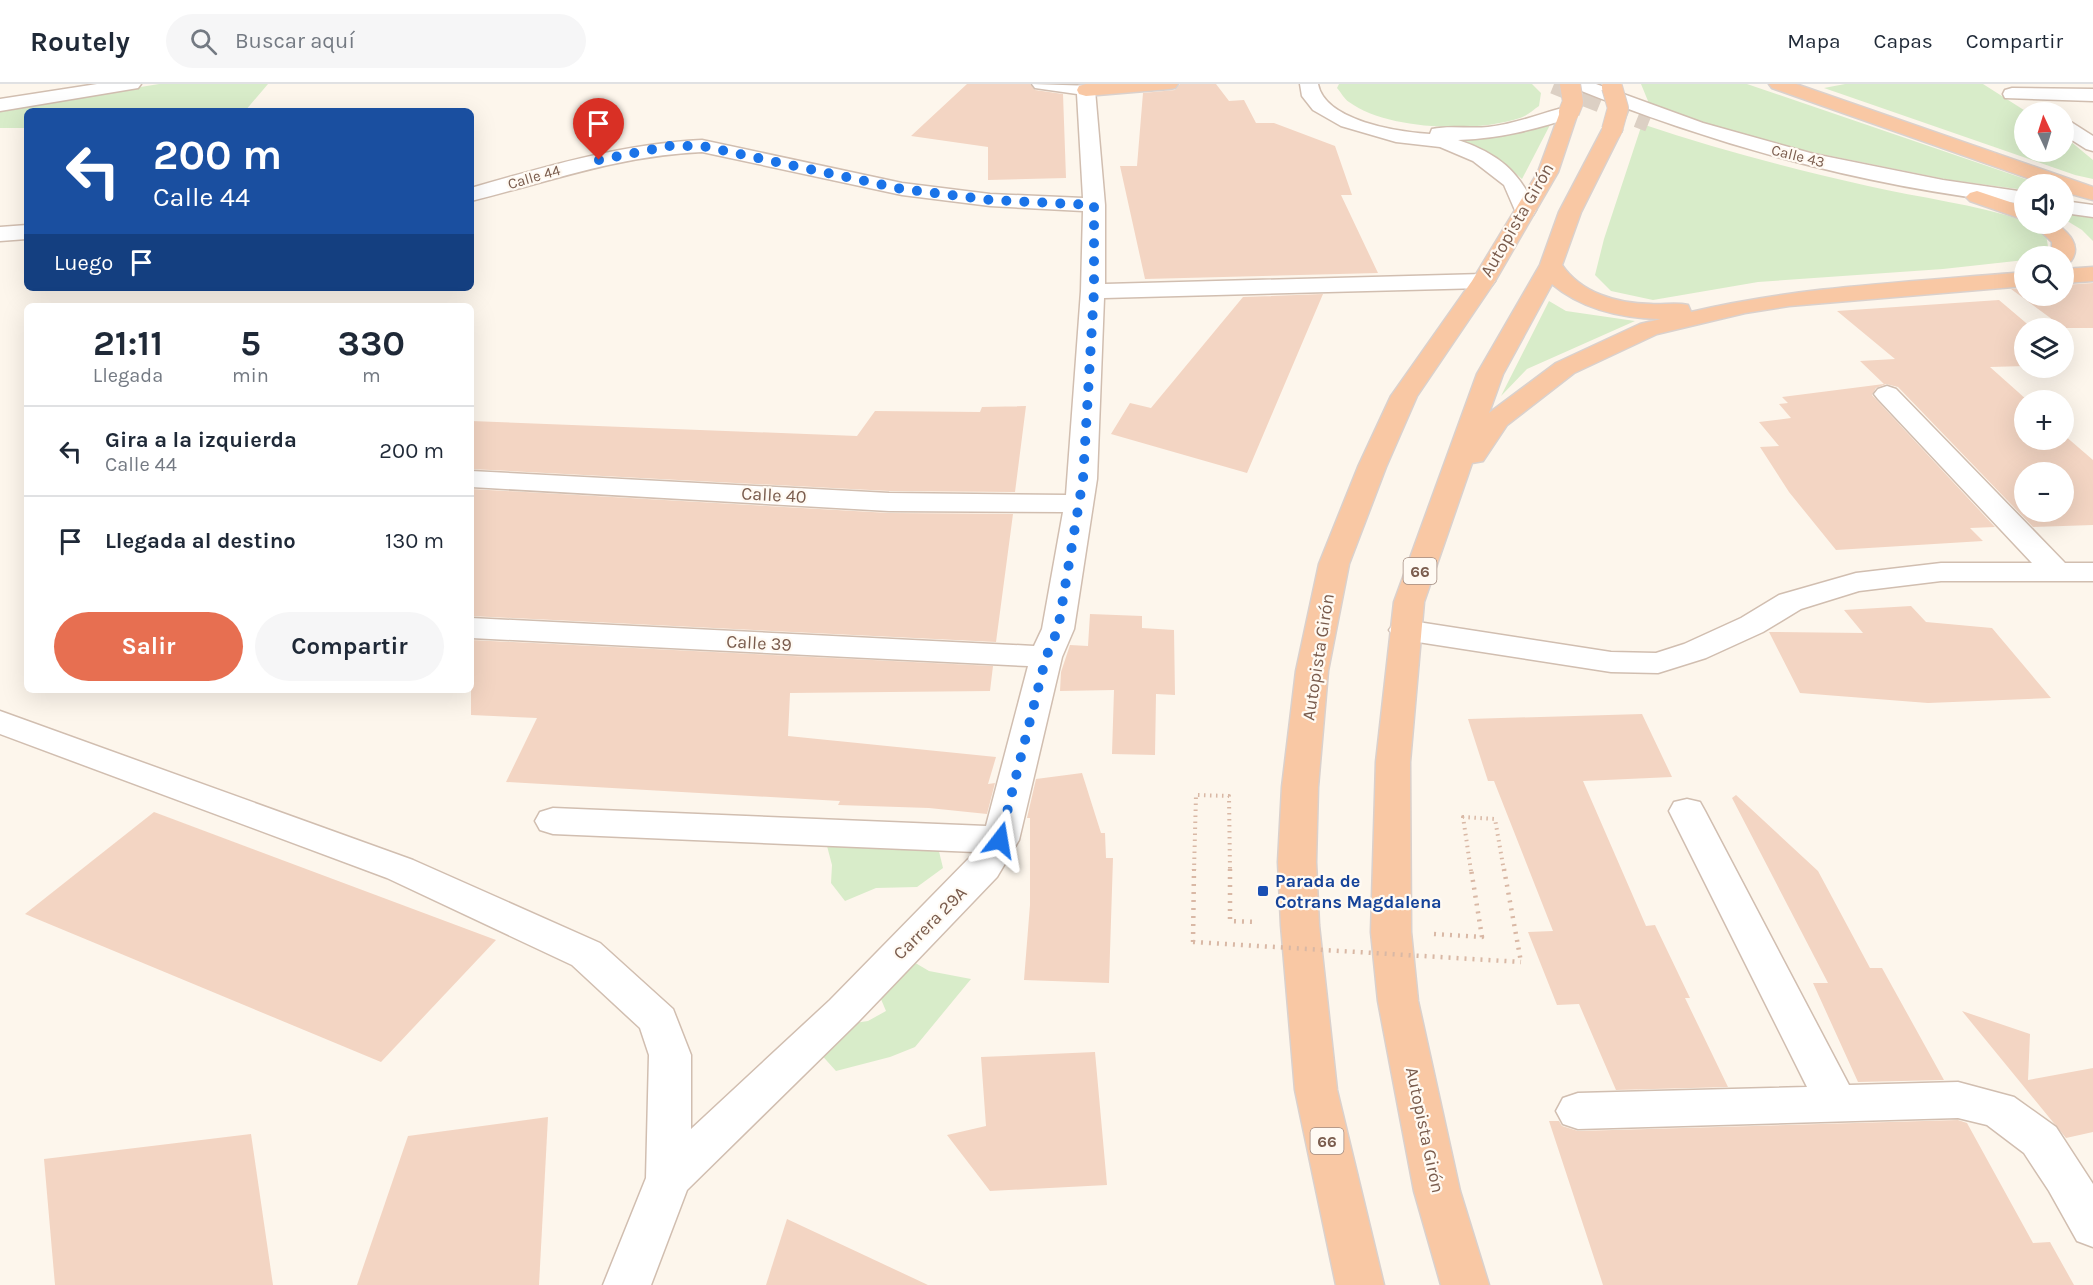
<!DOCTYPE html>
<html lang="es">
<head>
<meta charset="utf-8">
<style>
  :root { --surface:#fff; --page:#f6f6f7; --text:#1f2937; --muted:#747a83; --line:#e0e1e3; --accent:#e76f51 }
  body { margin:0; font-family:Karla,sans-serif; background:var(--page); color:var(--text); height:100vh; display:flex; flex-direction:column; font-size:22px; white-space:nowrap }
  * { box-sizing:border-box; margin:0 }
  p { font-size:20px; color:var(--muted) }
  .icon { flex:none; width:33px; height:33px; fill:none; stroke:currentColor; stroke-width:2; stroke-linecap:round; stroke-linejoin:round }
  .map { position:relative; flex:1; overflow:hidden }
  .panel { position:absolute; left:24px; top:219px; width:450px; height:390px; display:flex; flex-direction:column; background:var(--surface); border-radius:9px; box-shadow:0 6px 24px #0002 }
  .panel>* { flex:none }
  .guide { position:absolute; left:24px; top:24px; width:450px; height:183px; border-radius:9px; box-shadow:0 6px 24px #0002; background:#1a4fa0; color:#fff; overflow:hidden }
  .needle { width:39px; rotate:356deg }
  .buttons { position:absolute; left:2014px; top:18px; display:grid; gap:12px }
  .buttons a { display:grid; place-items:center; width:60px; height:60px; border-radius:50%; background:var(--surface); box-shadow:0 6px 24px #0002; font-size:30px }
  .pin { position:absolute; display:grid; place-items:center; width:51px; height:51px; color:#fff; margin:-62px -26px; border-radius:50% 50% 50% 0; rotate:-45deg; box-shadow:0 0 6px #0007 }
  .pin .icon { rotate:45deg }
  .me { position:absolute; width:66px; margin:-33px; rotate:14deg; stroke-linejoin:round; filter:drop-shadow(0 0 4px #0008) }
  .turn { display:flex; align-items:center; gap:21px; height:126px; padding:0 30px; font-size:27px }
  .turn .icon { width:78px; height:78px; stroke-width:2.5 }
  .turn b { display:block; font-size:42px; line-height:51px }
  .then { display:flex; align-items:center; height:57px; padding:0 30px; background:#0003; gap:12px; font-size:22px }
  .eta { display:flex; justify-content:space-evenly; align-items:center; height:102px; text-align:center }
  .eta b { font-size:36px; font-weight:700; line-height:42px }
  .action { display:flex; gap:12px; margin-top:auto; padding:12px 30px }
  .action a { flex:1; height:69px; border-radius:36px; background:var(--accent); color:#fff; font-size:24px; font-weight:700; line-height:69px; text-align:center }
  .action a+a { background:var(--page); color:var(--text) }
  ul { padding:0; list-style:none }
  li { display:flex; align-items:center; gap:18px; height:90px; padding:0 30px; border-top:2px solid var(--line) }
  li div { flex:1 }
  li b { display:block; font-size:22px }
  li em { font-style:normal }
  header { display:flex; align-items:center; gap:36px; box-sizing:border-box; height:84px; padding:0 30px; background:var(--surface); border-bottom:2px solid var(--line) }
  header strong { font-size:28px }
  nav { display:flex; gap:33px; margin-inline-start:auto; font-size:21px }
  .search { width:420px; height:54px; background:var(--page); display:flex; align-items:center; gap:15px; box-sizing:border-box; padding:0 21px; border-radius:33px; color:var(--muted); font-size:22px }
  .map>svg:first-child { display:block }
  .green { fill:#d8ecc9 }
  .building { fill:#f3d5c3; fill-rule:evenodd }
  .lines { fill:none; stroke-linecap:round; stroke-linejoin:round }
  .tertiary-tunnel { stroke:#dcd0c4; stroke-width:20; stroke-dasharray:20 10; stroke-linecap:butt }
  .minor-casing { stroke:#d1beb0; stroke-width:3 }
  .tertiary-casing { stroke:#d1beb0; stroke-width:3 }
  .trunk-casing { stroke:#dad1cd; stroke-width:3 }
  .path-far1 { stroke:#d9b8a5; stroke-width:4; stroke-dasharray:1.5 4.5; stroke-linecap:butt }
  .path { stroke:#d9b8a5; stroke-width:4.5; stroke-dasharray:2 6; stroke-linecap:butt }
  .minor { fill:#fff; fill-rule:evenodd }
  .tertiary { fill:#fff; fill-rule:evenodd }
  .trunk { fill:#f9c8a4; fill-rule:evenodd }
  .trunk-bridge-casing { stroke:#dad1cd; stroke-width:22; stroke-linecap:butt }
  .path-bridge { stroke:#d9b8a5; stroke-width:4.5; stroke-dasharray:2 6; stroke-linecap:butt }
  .trunk-bridge { stroke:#f9c8a4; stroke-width:20 }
  .route { stroke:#1a73e8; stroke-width:10; stroke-dasharray:0 18 }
  .transit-dot { fill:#1a4fb4; stroke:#fffaf3; stroke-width:2 }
  .labels { text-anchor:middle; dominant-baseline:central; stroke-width:4.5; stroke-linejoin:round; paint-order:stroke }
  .far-street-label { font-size:15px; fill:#7a5c4d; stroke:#fffaf3 }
  .shield { fill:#fffaf3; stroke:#a28b7f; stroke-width:1.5 }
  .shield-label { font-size:16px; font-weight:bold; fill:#7a5c4d }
  .street-label { font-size:18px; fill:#7a5c4d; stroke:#fffaf3 }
  .transit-label { font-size:18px; font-weight:bold; fill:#164399; stroke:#fffaf3; text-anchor:start }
</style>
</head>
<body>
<header>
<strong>Routely</strong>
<div class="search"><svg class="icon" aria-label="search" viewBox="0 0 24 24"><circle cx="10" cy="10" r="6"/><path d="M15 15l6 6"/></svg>Buscar aquí</div>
<nav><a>Mapa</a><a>Capas</a><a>Compartir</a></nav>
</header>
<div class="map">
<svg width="2093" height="1201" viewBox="0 0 2093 1201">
  <rect width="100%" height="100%" fill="#fdf6ec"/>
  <!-- green -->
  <g class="green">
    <path d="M 159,0 L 268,0 L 245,27 L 27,27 L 27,44 L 0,44 L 0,26 Z"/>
    <path d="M 1339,0 L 1532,0 L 1541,9 L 1539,22 C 1533,26 1527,32 1520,34 C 1476,49 1387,46 1349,18 C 1344,15 1341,8 1337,4 Z"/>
    <path d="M 1641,0 L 1747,0 L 2040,100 L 2025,100 L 2025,106 L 1950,96 L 1772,60 L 1646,22 L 1648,17 Z"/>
    <path d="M 1845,0 L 1983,0 L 2027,28 L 2025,28 L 2025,68 L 2064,68 L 2064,52 L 2093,76 L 2093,95 L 2075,91 L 1824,4 Z"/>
    <path d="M 1642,40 C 1717,65 1791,85 1868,102 C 1921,114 1974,120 2025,137 L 2025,140 L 2029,140 L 2046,150 L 2049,169 L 2039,172 L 2025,172 L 2025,176 L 1943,185 L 1758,198 L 1653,216 L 1611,207 L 1595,191 L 1604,155 Z"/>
    <path d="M 1550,41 L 1522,95 C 1501,75 1480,65 1453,55 L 1506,51 Z"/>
    <path d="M 2064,128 L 2093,132 L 2093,157 L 2082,146 L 2064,135 Z"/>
    <path d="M 1549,217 L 1566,227 L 1635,237 L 1527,285 L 1501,312 Z"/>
    <path d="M 937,759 L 943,784 L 917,803 L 876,804 L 845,817 L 831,799 L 832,781 L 827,762 Z"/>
    <path d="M 912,877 L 929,887 L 971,895 L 915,963 L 890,973 L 836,987 L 818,967 L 841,941 L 868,937 L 886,927 L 878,908 Z"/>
  </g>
  <!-- building -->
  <g class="building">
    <path d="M 967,0 L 1030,0 L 1035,6 L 1063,10 L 1066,94 L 988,96 L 988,63 L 911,52 Z"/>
    <path d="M 1180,0 L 1216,0 L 1229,17 L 1244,16 L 1256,39 L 1274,39 L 1335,62 L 1352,111 L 1341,111 L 1378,189 L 1145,195 L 1120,82 L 1137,82 L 1143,9 L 1175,6 Z"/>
    <path d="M 2093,199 L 2093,244 L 2064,244 L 2011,205 L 2025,204 L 2025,212 L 2064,212 L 2064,201 Z"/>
    <path d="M 1323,210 L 1247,389 L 1111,350 L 1130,319 L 1151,324 L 1243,213 Z"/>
    <path d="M 1999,216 L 2032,244 L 2025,244 L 2025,282 L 1990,283 L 2027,316 L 2023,316 L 2025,318 L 2025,356 L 2064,356 L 2064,351 L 2093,376 L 2093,441 L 2033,443 L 1898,303 L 1886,300 L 1876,304 L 1872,311 L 1995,443 L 1970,444 L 1983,457 L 1836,466 L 1789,408 L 1760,363 L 1779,362 L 1759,338 L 1791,334 L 1779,320 L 1788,319 L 1782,313 L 1884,300 L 1860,277 L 1895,275 L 1837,227 ZM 2025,388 L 2064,388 L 2064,428 L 2025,428 Z"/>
    <path d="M 1026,322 L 1015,408 L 889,407 L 471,385 L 471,337 L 857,352 L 875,327 L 980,328 L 982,323 Z"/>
    <path d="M 471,405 L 889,429 L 1013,430 L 996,558 L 471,532 Z"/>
    <path d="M 1911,522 L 1926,538 L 1992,544 L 2051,614 L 1928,619 L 1800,609 L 1769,548 L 1863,549 L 1844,526 Z"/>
    <path d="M 1090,530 L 1142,532 L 1142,544 L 1174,546 L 1175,611 L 1156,610 L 1155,671 L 1112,670 L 1114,606 L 1060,607 L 1061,588 L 1070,561 L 1088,562 Z"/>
    <path d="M 471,556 L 993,582 L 990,607 L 790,609 L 788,652 L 996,673 L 988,700 L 995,699 L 987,730 L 929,724 L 838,721 L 840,717 L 506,698 L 537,634 L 471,631 Z"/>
    <path d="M 1642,630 L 1672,693 L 1583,697 L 1646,842 L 1655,841 L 1690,914 L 1685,914 L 1728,1003 L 1616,1006 L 1579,920 L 1557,921 L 1528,848 L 1553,847 L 1494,697 L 1488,697 L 1468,635 Z"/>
    <path d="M 1082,689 L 1101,749 L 1105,749 L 1106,774 L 1113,774 L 1109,899 L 1024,896 L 1030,821 L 1030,734 L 1027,734 L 1036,695 Z"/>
    <path d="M 1736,711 L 1818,787 L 1870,884 L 1882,884 L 1944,996 L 1858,998 L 1813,899 L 1828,899 L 1732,714 Z"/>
    <path d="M 154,728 L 496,856 L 381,978 L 25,830 Z"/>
    <path d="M 1962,927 L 2030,950 L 2028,996 L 2093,984 L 2093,1048 L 2066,1054 Z"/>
    <path d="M 1095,968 L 1107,1101 L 990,1107 L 947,1051 L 986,1042 L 981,973 Z"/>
    <path d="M 548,1033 L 539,1201 L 357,1201 L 408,1052 Z"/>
    <path d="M 1958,1036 L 1967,1039 L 2033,1159 L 2050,1158 L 2074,1201 L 1603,1201 L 1549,1037 L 1559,1037 L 1562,1042 L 1578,1047 Z"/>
    <path d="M 251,1050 L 273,1201 L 55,1201 L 44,1075 Z"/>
    <path d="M 787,1135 L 928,1201 L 766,1201 Z"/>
  </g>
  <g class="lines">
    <!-- tertiary-tunnel -->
    <path class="tertiary-tunnel" d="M 1554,0 L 1649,38"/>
    <!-- minor casing -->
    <g class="minor-casing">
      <g id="minor">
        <path d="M 97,0 L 141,0 L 138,4 L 0,27 L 0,15 Z"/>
        <path d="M 1032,0 L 1093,2 L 1095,6 L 1105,121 L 1105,200 L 1483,190 L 1491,192 L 1495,197 L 1491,202 L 1483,204 L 1104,214 L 1097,395 L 1074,545 L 1062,573 L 1019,756 L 997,793 L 858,938 L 687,1106 L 651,1201 L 603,1201 L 646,1094 L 649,971 L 640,944 L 572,881 L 387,794 L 0,650 L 0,627 L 413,776 L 600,859 L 673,925 L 691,971 L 691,1045 L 830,916 L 975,768 L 553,750 L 540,746 L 535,737 L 540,728 L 553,724 L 986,742 L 1028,582 L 471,554 L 471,534 L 1034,562 L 1042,545 L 1063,428 L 889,427 L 471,403 L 471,387 L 889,409 L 1066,411 L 1081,207 L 1083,127 L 990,122 L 902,111 L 702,68 C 617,72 552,97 471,117 L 471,104 C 547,82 622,60 702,56 L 902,99 L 990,110 L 1083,114 L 1077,10 L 1035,4 Z"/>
        <path d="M 2012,4 L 2093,5 L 2093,17 L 2005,14 L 2003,10 L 2005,6 Z"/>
        <path d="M 2064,36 L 2071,38 L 2093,52 L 2093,67 L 2086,65 L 2064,51 Z"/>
        <path d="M 27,141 L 27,155 L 0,157 L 0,143 Z"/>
        <path d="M 1887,302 L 1896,305 L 2065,479 L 2093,479 L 2093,497 L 1941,497 L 1859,507 L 1801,525 L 1763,548 L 1706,574 L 1658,589 L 1611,588 L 1405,556 L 1394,553 L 1389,546 L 1394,539 L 1405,536 L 1611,568 L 1656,569 L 1684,560 L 1741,534 L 1779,511 L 1856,489 L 1941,479 L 2032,479 L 1878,315 L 1874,310 L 1878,305 Z"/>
        <path d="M 1687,715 L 1700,718 L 1705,727 L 1849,1001 L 1958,998 L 2014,1013 L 2056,1043 L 2093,1100 L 2093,1163 L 2077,1157 L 2049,1107 L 2024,1069 L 1987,1041 L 1958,1034 L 1578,1045 L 1563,1040 L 1556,1027 L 1563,1014 L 1578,1009 L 1807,1003 L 1669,727 L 1674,718 Z"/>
      </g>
    </g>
    <!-- tertiary casing -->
    <g class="tertiary-casing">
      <g id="tertiary">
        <path d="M 1300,0 L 1318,0 C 1325,37 1398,48 1430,50 L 1432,45 C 1449,41 1470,45 1488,43 C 1516,40 1542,29 1569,22 L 1576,24 L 1578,28 L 1576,32 C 1537,45 1499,55 1458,56 C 1497,69 1520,87 1536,126 L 1533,131 L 1525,132 L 1517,131 L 1504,101 L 1473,77 L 1440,63 L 1396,58 L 1341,42 L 1313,26 L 1302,12 Z"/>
        <path d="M 1571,0 L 1596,0 L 1703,39 L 1814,70 L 1943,96 L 2025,108 L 2025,120 C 1870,104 1718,62 1574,4 Z"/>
        <path d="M 2064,117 L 2093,121 L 2093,133 L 2064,129 Z"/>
      </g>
    </g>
    <!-- trunk casing -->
    <g class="trunk-casing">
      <g id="trunk">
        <path d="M 1086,0 L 1178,0 L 1175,4 L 1169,5 L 1086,12 L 1079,10 L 1077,6 L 1079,2 Z"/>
        <path d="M 1769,0 L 1796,0 L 2093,103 L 2093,116 L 2064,108 L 2064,100 L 2045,100 L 1772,4 Z"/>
        <path d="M 1569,22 L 1576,24 L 1578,28 L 1558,88 L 1495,197 L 1417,312 L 1386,383 L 1349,480 L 1328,587 L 1318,703 L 1316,778 L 1319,841 L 1337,1006 L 1384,1201 L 1336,1201 L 1295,1006 L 1281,841 L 1278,778 L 1282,703 L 1296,587 L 1319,480 L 1358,383 L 1391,312 L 1472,197 L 1538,88 L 1560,28 L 1562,24 Z"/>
        <path d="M 1612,40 L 1619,42 L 1622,46 L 1581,128 L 1562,181 C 1581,209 1618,220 1651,220 C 1663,221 1676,218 1688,221 L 1691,228 C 1800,202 1913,198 2025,188 L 2025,202 L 1789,222 L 1745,229 L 1657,250 L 1574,289 L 1507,341 L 1483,377 L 1472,379 L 1424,518 L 1410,678 L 1411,848 L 1418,917 L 1460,1107 L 1489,1201 L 1441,1201 L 1414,1107 L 1378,917 L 1371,848 L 1376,678 L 1394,518 L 1477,290 L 1540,181 L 1559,128 L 1602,46 L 1605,42 ZM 1552,200 C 1583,226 1622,234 1661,235 L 1640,240 L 1556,279 L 1489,329 L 1503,290 Z"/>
        <path d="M 1977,107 L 2025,123 L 2025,136 L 1970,117 L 1966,113 L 1970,109 Z"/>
        <path d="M 2033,140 L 2057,140 C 2068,149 2082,161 2071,177 L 2064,179 L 2064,172 L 2052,172 L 2052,158 Z"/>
        <path d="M 2093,183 L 2093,197 L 2064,199 L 2064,185 Z"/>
      </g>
    </g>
    <!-- path-far1 -->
    <g class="path-far1">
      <path d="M 1194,787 L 1196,711 L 1229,712 L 1230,787"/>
      <path d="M 1471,787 L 1463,733 L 1495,735 L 1504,787"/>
    </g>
    <!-- path -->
    <g class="path">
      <path d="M 1230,785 L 1230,837 L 1258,838"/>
      <path d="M 1504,785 L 1521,878"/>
      <path d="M 1434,850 L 1482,853 L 1471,785"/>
      <path d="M 1193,858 L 1194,785"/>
    </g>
    <!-- minor -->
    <use href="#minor" class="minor"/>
    <!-- tertiary -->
    <use href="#tertiary" class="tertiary"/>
    <!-- trunk -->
    <use href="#trunk" class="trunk"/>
    <!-- trunk-bridge casing -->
    <g class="trunk-bridge-casing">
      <g id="trunk-bridge">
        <path d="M 1612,3 L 1618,24 L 1612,46"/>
        <path d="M 1569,28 L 1573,18 L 1570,0"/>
      </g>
    </g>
    <!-- path-bridge -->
    <path class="path-bridge" d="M 1193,858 L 1521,878"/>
    <!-- trunk-bridge -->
    <use href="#trunk-bridge" class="trunk-bridge"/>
  </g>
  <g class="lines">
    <!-- route -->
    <path class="route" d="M 599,76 L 669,62 L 702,62 L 902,105 L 990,116 L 1094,121 L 1094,207 L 1083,395 L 1058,545 L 1046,573 L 1000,756"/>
  </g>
  <!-- markers -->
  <rect class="transit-dot" x="1257" y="801" width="12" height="12" rx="3"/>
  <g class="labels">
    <!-- far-street labels -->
    <g class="far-street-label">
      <text transform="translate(1798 72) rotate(14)">Calle 43</text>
      <text transform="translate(534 93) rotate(-16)">Calle 44</text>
    </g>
    <!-- shield labels -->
    <g class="shield">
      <rect x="1403.5" y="474" width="33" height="26" rx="4.5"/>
      <rect x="1310.5" y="1044" width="33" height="26" rx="4.5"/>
    </g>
    <g class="shield-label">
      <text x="1420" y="487">66</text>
      <text x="1327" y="1057">66</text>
    </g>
    <!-- street labels -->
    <g class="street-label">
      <text transform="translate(1517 136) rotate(-60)">Autopista Girón</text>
      <text transform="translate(774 411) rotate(3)">Calle 40</text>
      <text transform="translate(759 559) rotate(3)">Calle 39</text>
      <text transform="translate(1318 573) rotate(-81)">Autopista Girón</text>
      <text transform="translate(930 839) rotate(-45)">Carrera 29A</text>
      <text transform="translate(1425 1046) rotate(78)">Autopista Girón</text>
    </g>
    <!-- transit labels -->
    <g class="transit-label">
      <text x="1275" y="797">Parada de<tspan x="1275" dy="21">Cotrans Magdalena</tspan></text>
    </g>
  </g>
</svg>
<div class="buttons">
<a><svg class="needle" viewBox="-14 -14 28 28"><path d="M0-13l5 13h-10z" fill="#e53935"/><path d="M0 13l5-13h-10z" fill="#747a83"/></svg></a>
<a><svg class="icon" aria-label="sound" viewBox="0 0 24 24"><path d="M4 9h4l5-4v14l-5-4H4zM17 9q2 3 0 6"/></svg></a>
<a><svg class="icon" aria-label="search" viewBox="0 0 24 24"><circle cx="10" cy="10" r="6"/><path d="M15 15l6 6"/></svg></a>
<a><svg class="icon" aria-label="layers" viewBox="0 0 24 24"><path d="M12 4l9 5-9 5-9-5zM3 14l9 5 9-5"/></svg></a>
<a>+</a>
<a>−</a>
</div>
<div class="pin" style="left:599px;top:76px;background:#d93025"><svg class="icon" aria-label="arrive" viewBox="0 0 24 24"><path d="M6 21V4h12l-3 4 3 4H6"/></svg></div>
<svg class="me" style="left:1000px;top:756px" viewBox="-20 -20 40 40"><path d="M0-17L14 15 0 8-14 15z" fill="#1a73e8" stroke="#fff" stroke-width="4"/></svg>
<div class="guide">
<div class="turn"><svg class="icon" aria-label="left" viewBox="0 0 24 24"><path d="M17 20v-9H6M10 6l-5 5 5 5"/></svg><div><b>200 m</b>Calle 44</div></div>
<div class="then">Luego<svg class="icon" aria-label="arrive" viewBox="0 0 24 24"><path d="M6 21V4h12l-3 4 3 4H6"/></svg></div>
</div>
<section class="panel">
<div class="eta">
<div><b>21:11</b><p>Llegada</p></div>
<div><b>5</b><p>min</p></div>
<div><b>330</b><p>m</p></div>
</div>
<ul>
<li><svg class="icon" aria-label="left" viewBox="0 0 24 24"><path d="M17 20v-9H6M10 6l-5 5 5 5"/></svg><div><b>Gira a la izquierda</b><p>Calle 44</p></div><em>200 m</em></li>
<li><svg class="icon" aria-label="arrive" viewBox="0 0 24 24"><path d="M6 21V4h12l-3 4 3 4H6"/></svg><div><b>Llegada al destino</b></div><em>130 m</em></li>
</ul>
<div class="action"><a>Salir</a><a>Compartir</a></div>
</section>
</div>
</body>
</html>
